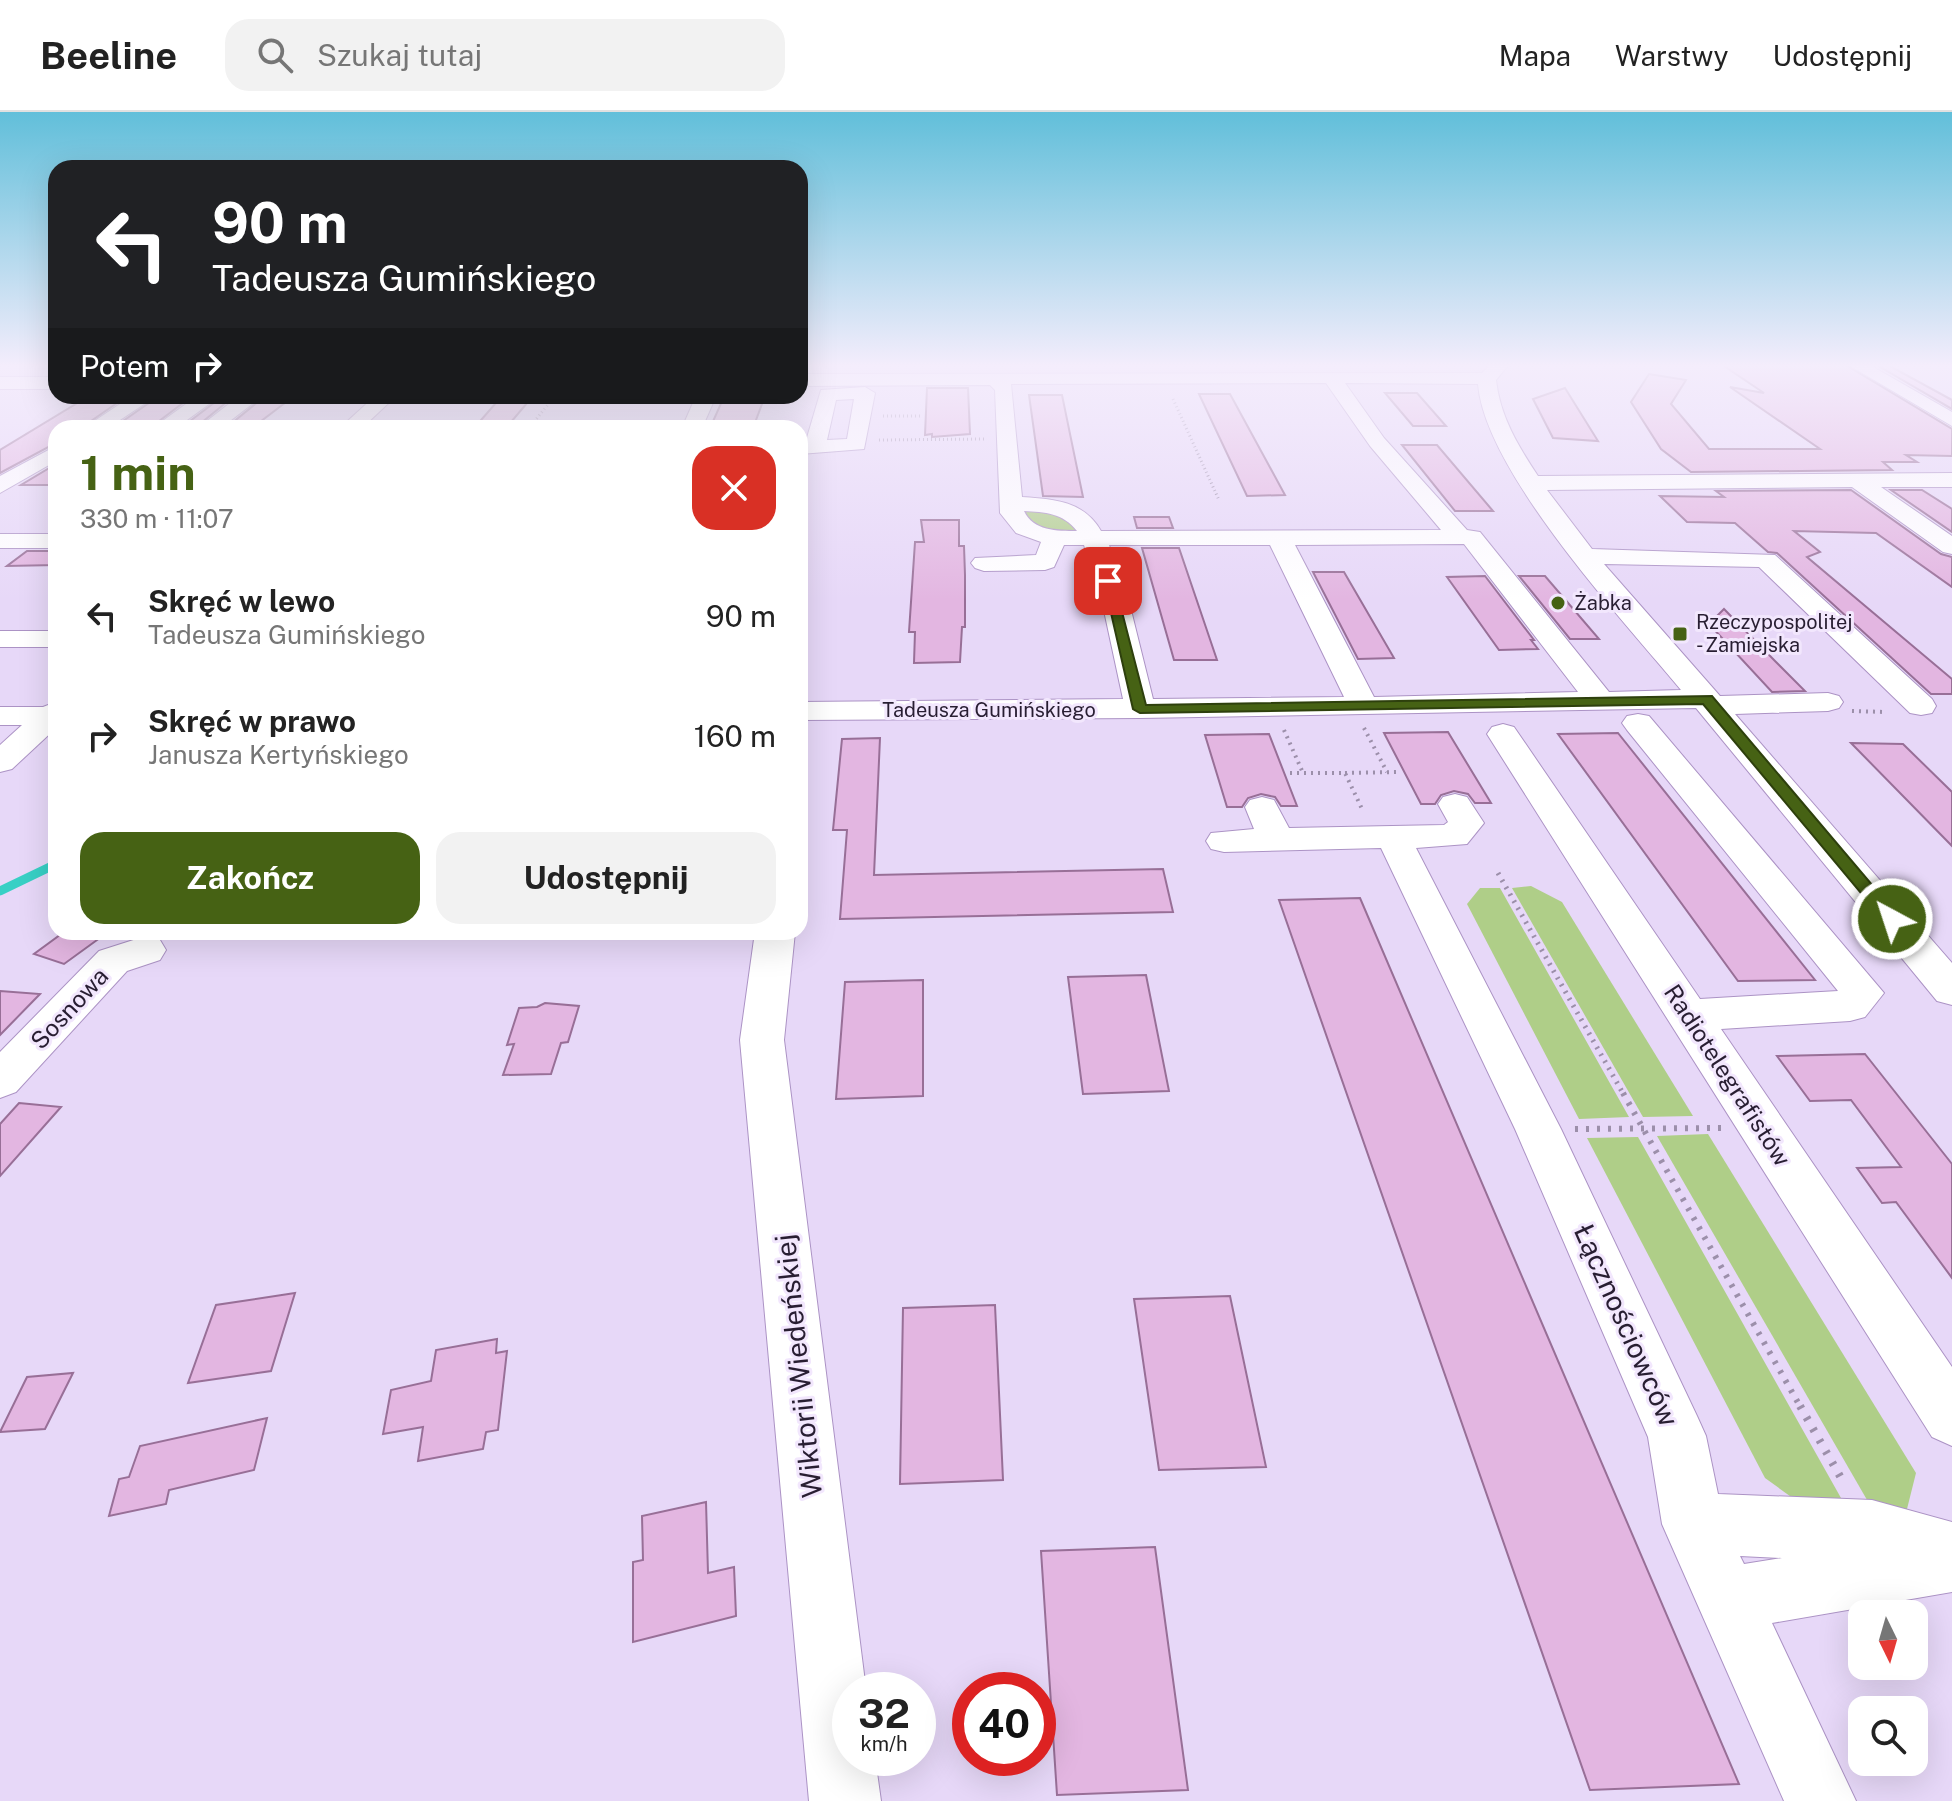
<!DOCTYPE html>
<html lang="pl">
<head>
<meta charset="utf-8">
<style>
  :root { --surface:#fff; --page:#f2f2f2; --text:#222; --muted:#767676; --line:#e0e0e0; --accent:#466214 }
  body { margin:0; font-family:"Public Sans",sans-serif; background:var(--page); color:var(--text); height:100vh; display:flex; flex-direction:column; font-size:30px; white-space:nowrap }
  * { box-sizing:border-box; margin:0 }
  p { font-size:26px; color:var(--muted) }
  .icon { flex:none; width:44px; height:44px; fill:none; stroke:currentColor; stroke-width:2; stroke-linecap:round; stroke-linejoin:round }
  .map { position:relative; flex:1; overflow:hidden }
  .panel { position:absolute; left:48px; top:308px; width:760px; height:520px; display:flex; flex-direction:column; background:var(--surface); border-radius:24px; box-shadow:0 8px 32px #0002 }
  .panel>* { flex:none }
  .guide { position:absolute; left:48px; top:48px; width:760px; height:244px; border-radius:24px; box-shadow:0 8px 32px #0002; background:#202124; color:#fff; overflow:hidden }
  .needle { width:52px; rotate:175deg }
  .controls { position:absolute; left:1848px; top:1488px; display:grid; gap:16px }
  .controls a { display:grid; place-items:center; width:80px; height:80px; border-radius:16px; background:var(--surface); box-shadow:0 8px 32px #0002; font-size:40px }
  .speed { position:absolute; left:832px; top:1560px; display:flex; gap:16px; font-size:40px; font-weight:700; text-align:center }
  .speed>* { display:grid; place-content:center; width:104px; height:104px; border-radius:50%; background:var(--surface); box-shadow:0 8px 32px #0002; line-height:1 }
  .speed small { font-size:20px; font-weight:400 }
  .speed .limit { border:12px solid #d22; background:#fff; color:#111 }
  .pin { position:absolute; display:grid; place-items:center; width:68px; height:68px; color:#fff; margin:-34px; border-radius:16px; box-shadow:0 4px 12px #0006 }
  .me { position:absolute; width:88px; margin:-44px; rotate:320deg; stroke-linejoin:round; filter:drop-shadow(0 0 6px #0008) }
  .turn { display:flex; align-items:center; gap:28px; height:168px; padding:0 32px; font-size:36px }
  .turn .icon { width:104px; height:104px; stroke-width:2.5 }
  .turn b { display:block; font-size:56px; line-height:68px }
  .then { display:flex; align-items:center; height:76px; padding:0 32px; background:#0003; gap:16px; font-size:30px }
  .round { display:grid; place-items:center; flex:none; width:84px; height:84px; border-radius:24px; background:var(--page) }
  .head { display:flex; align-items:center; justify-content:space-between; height:136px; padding:0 32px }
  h1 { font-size:48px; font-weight:700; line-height:60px; color:var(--accent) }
  .action { display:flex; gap:16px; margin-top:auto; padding:16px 32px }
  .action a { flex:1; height:92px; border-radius:24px; background:var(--accent); color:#fff; font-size:32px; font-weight:700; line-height:92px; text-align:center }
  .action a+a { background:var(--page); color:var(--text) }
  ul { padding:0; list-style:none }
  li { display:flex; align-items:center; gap:24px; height:120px; padding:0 32px }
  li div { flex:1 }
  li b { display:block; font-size:30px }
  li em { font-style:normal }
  header { display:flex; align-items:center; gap:48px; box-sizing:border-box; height:112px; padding:0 40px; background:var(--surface); border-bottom:2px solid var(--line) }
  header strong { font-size:38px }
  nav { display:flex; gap:44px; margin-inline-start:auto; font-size:28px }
  .search { width:560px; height:72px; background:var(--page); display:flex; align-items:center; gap:20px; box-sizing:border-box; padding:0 28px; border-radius:24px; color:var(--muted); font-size:30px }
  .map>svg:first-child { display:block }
  .green { fill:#afce88 }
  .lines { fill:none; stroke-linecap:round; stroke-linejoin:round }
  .stream { stroke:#38d0c5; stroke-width:9 }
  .building { fill:#e3b6e1; stroke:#986f97; stroke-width:2 }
  .minor-casing { stroke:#ac93c5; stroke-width:2 }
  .path-far4 { stroke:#9c8faa; stroke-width:3; stroke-dasharray:1 3; stroke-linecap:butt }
  .path-far3 { stroke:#9c8faa; stroke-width:4; stroke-dasharray:2 5; stroke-linecap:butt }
  .path-far2 { stroke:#9c8faa; stroke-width:5; stroke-dasharray:2 6; stroke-linecap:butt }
  .path-far1 { stroke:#9c8faa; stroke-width:6; stroke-dasharray:3 8; stroke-linecap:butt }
  .path { stroke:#9c8faa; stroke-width:8; stroke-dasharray:3 10; stroke-linecap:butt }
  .minor { fill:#fff; fill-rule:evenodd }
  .route { fill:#466214; stroke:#2e400d; stroke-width:2 }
  .poi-dot { fill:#466214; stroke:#f2e7fd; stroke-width:3 }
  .labels { text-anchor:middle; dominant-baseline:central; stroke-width:6; stroke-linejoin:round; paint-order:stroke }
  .far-poi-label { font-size:20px; fill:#281e32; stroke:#f2e7fd; text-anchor:start }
  .far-street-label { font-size:20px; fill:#281e32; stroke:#f2e7fd }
  .street-label { font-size:24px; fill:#281e32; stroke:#f2e7fd }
  .near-street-label { font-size:28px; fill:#281e32; stroke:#f2e7fd }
</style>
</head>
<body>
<header>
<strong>Beeline</strong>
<div class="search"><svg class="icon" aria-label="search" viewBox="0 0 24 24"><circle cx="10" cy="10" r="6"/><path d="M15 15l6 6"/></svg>Szukaj tutaj</div>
<nav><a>Mapa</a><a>Warstwy</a><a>Udostępnij</a></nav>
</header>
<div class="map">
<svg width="1952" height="1689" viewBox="0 0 1952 1689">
  <rect width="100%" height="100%" fill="#e7d8f8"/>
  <!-- green -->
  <g class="green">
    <path d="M 1025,398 L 1062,402 L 1083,423 L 1040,418 L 1021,399 Z"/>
    <path d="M 1531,774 L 1562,790 L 1693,1004 L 1643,1005 L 1512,776 Z"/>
    <path d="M 1480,776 L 1500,776 L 1629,1005 L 1579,1007 L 1467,792 Z"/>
    <path d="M 1708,1022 L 1916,1361 L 1906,1401 L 1874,1400 L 1657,1024 Z"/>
    <path d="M 1638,1025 L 1850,1402 L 1819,1405 L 1765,1366 L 1587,1026 Z"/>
  </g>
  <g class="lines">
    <!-- stream -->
    <path class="stream" d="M 0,779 L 56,752"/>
  </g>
  <!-- building -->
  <g class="building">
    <path d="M 1721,252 L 1844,252 L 1952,317 L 1952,344 L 1906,343 L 1917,350 L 1883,350 L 1892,358 L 1691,360 L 1661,337 L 1631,290 L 1649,262 L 1686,268 L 1671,292 L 1709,337 L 1820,337 L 1730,275 L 1764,281 Z"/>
    <path d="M 1875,252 L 1888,253 L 1952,288 L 1952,297 Z"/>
    <path d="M 927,276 L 968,276 L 970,322 L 932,325 L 932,322 L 925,323 Z"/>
    <path d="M 1565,276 L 1598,329 L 1553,326 L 1533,287 Z"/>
    <path d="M 1385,281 L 1417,281 L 1446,314 L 1413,314 Z"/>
    <path d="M 1199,282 L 1230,282 L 1285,383 L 1247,384 Z"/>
    <path d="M 1029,283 L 1062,283 L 1083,385 L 1043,384 Z"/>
    <path d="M 89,284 L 127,284 L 81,316 L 56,316 L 56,331 L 0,361 L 0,338 Z"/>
    <path d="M 159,284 L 192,284 L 150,316 L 113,316 Z"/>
    <path d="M 223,284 L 234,284 L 195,316 L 181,316 Z"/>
    <path d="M 265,284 L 294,284 L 252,316 L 226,316 Z"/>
    <path d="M 502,284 L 533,284 L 506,316 L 474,316 Z"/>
    <path d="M 730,284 L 765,284 L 753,316 L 710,316 L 723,287 Z"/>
    <path d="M 1402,333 L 1437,333 L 1493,399 L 1455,399 Z"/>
    <path d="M 56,352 L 56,373 L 21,373 Z"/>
    <path d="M 1851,378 L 1941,442 L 1952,445 L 1952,475 L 1876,421 L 1794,419 L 1820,440 L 1807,445 L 1952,567 L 1952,582 L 1931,582 L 1777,441 L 1768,440 L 1735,411 L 1687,410 L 1660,384 L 1724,385 L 1716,379 Z"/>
    <path d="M 1891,378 L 1922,378 L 1952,397 L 1952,420 Z"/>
    <path d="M 1134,405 L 1169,405 L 1173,416 L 1137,416 Z"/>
    <path d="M 921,408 L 959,408 L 959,434 L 964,434 L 965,463 L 965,515 L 962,515 L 960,550 L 914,551 L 915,520 L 909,520 L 915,430 L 924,430 Z"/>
    <path d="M 1142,436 L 1179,436 L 1217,548 L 1174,548 Z"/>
    <path d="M 27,439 L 56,439 L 56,453 L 7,454 Z"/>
    <path d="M 1313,460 L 1344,460 L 1394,546 L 1358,547 Z"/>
    <path d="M 1485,464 L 1534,528 L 1531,528 L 1538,537 L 1499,538 L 1447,465 Z"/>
    <path d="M 1519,464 L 1545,464 L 1599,527 L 1570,527 Z"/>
    <path d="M 1724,497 L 1775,549 L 1805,579 L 1772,580 L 1709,512 Z"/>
    <path d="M 1448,620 L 1491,691 L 1475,691 L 1468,682 L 1454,679 L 1441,683 L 1435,692 L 1421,692 L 1384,621 Z"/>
    <path d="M 1618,621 L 1815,868 L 1738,869 L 1558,622 Z"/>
    <path d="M 1269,622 L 1297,694 L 1281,694 L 1275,685 L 1261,682 L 1248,686 L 1242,695 L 1227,695 L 1205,623 Z"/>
    <path d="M 880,626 L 874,763 L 1163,757 L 1173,800 L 840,807 L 847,718 L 833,718 L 842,627 Z"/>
    <path d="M 1851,631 L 1903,632 L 1952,680 L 1952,734 Z"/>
    <path d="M 1360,786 L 1739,1672 L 1590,1678 L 1279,788 Z"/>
    <path d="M 64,820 L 108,820 L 64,852 L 34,842 Z"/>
    <path d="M 1146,863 L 1169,979 L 1083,982 L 1068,865 Z"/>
    <path d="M 923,868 L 923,984 L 836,987 L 845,870 Z"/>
    <path d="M 0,879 L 40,882 L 0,923 Z"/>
    <path d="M 545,891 L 579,894 L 568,930 L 561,931 L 551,962 L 503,963 L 514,932 L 507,933 L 519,896 L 537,895 Z"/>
    <path d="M 1865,942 L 1952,1052 L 1952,1166 L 1896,1090 L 1882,1091 L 1857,1056 L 1901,1055 L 1851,988 L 1810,989 L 1777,944 Z"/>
    <path d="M 19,991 L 61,995 L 0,1064 L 0,1012 Z"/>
    <path d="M 295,1181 L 271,1259 L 188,1271 L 216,1193 Z"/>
    <path d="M 1230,1184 L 1266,1355 L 1159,1358 L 1134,1187 Z"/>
    <path d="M 995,1193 L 1003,1368 L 900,1372 L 903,1196 Z"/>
    <path d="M 497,1227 L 496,1241 L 507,1239 L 498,1318 L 486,1320 L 483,1337 L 418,1349 L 423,1315 L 383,1322 L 391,1278 L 431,1269 L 436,1238 Z"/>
    <path d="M 73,1261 L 45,1317 L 0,1320 L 27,1265 Z"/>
    <path d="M 267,1306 L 254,1358 L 169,1378 L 166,1392 L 109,1404 L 119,1367 L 129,1365 L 140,1334 Z"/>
    <path d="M 706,1390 L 708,1461 L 734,1455 L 736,1504 L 633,1530 L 633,1450 L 643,1448 L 642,1404 Z"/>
    <path d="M 1155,1435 L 1188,1678 L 1057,1683 L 1041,1439 Z"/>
  </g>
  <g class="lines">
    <!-- minor casing -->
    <g class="minor-casing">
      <g id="minor">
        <path d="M 1491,252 L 1509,252 L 1496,268 C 1500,304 1518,334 1538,364 L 1952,361 L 1952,375 L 1881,375 L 1952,424 L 1952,442 L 1943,440 L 1852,375 L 1547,378 L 1592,437 L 1775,443 L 1932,587 L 1936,594 L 1932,601 L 1921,603 L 1910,601 L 1759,455 L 1604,452 L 1720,584 L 1828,581 L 1839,584 L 1843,590 L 1839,596 L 1828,599 L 1735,602 L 1952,851 L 1952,893 L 1937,889 L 1696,596 L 1140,606 L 800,608 L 800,590 L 1123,587 L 1103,494 L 1084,433 L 1064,433 L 1054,455 L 1045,458 L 984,459 L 975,456 L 971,451 L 975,446 L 1036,443 L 1041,430 L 1016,421 L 1000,401 L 995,278 L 990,273 L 800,274 L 800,262 L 1482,261 ZM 1326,271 L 1370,334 L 1441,418 L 1101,419 C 1084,389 1054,387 1022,385 L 1011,272 ZM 1345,271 L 1478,272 C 1485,360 1624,509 1681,578 L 1609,580 L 1480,420 L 1467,418 L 1384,326 ZM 1024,399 C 1045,400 1063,401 1077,419 C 1057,419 1033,419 1024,399 ZM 1464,432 L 1578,580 L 1374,585 L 1295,433 ZM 1109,433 L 1270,433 L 1344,585 L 1153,587 L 1130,494 Z"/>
        <path d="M 1847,252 L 1868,252 L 1952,300 L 1952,314 Z"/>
        <rect x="0" y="265" width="56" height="12"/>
        <path d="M 865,275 L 875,281 L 864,337 L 800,342 L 800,330 L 806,329 L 821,278 ZM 854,287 L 847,327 L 827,328 L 836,288 Z"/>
        <path d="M 132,284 L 156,284 L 108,316 L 84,316 Z"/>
        <path d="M 197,284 L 220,284 L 176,316 L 153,316 Z"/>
        <path d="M 239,284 L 262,284 L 221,316 L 198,316 Z"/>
        <path d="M 375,284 L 396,284 L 362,316 L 340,316 Z"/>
        <path d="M 696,284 L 716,284 L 702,316 L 682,316 Z"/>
        <path d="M 56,334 L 56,349 L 0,381 L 0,364 Z"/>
        <rect x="0" y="422" width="56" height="14"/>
        <rect x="0" y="519" width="56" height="16"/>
        <path d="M 56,590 L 56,616 L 12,657 L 0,660 L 0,633 L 22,613 L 0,613 L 0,595 L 43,595 Z"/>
        <path d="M 1638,602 L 1649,604 L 1884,881 L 1865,905 L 1850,909 L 1721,917 L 1952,1255 L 1952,1334 L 1932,1325 L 1487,622 L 1492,615 L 1503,612 L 1514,615 L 1700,887 L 1838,879 L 1627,618 L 1622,611 L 1627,604 Z"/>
        <path d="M 1455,682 L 1467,685 L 1484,711 L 1467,732 L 1416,736 L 1561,1017 L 1697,1304 L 1706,1324 L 1718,1382 L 1872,1388 L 1952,1410 L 1952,1480 L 1772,1511 L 1856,1689 L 1784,1689 L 1662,1412 L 1648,1325 L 1515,1017 L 1381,736 L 1224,740 L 1211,737 L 1206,729 L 1211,721 L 1254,717 L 1245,695 L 1250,688 L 1262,685 L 1274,688 L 1289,716 L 1444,713 L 1448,710 L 1438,692 L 1443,685 ZM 1740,1444 L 1782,1446 L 1744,1452 Z"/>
        <path d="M 755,820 L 795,820 L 784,928 L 866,1578 L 850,1578 L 850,1646 L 875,1646 L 881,1689 L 809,1689 L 740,928 Z"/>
        <path d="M 146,824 L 160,828 L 166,838 L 160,848 L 127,859 L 16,980 L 0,986 L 0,940 L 99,839 Z"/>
      </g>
    </g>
    <!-- path-far4 -->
    <g class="path-far4">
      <path d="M 1173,287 L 1219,388"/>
      <path d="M 883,304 L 922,304"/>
      <path d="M 529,316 L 555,284"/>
      <path d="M 879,328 L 985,327"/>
    </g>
    <!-- path-far3 -->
    <g class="path-far3">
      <path d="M 1852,599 L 1886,600"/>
      <path d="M 1364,616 L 1387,660"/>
      <path d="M 1284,618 L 1303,661"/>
      <path d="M 1290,661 L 1345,661 L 1363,699"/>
      <path d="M 1345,661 L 1399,660"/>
    </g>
    <!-- path-far2 -->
    <path class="path-far2" d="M 1498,761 L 1624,983"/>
    <!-- path-far1 -->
    <g class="path-far1">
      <path d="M 1623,981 L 1801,1296"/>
      <path d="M 1575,1017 L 1721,1016"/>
    </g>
    <!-- path -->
    <path class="path" d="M 1800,1294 L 1845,1373"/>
    <!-- minor -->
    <use href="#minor" class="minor"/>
  </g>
  <!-- sky -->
  <linearGradient id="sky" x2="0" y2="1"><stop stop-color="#61bfda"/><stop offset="0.52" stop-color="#f4edfc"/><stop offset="1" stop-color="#f4edfc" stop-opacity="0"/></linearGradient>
  <rect width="1952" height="488" fill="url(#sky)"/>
  <!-- route -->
  <path class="route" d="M 1103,466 L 1114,469 L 1146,593 L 1712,584 L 1901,807 L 1898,811 L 1886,811 L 1703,592 L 1140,601 L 1133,597 Z"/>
  <!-- markers -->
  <g class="poi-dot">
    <circle cx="1558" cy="491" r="8"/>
    <rect x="1672" y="514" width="16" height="16" rx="4"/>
  </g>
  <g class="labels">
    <!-- far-poi labels -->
    <g class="far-poi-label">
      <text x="1574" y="491">Żabka</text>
      <text x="1696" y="510">Rzeczypospolitej<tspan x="1696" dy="23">- Zamiejska</tspan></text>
    </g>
    <!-- far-street labels -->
    <g class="far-street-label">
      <text x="989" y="598">Tadeusza Gumińskiego</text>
    </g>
    <!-- street labels -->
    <g class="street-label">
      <text transform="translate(69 896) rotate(-47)">Sosnowa</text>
      <text transform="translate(1728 963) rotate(57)">Radiotelegrafistów</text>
    </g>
    <!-- near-street labels -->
    <g class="near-street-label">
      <text transform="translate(1627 1213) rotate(66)">Łącznościowców</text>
      <text transform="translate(798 1254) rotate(-96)">Wiktorii Wiedeńskiej</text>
    </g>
  </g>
</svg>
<div class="controls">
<a><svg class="needle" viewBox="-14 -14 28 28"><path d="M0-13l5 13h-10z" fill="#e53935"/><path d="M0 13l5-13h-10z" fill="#767676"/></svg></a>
<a><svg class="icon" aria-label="search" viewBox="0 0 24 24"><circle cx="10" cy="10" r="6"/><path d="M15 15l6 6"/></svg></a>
</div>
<div class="speed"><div>32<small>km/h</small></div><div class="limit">40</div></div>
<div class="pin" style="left:1108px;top:469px;background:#d93025"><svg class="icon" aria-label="arrive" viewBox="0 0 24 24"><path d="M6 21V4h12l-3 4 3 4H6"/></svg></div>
<svg class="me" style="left:1892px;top:807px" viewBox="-20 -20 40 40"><circle r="17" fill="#466214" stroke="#fff" stroke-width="3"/><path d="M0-11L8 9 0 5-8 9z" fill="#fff"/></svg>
<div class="guide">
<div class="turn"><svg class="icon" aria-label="left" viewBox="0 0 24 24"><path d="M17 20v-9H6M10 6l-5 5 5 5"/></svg><div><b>90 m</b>Tadeusza Gumińskiego</div></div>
<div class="then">Potem<svg class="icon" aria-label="right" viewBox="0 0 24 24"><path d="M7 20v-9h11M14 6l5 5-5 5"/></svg></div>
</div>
<section class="panel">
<div class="head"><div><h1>1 min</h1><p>330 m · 11:07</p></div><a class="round" style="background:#d93025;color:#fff"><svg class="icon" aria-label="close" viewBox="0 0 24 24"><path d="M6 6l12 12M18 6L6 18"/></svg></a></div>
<ul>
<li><svg class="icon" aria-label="left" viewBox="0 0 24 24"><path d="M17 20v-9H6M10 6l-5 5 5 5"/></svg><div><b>Skręć w lewo</b><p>Tadeusza Gumińskiego</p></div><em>90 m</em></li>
<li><svg class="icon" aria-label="right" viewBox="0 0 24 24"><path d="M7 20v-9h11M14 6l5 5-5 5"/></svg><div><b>Skręć w prawo</b><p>Janusza Kertyńskiego</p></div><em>160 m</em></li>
</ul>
<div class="action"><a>Zakończ</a><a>Udostępnij</a></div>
</section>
</div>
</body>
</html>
